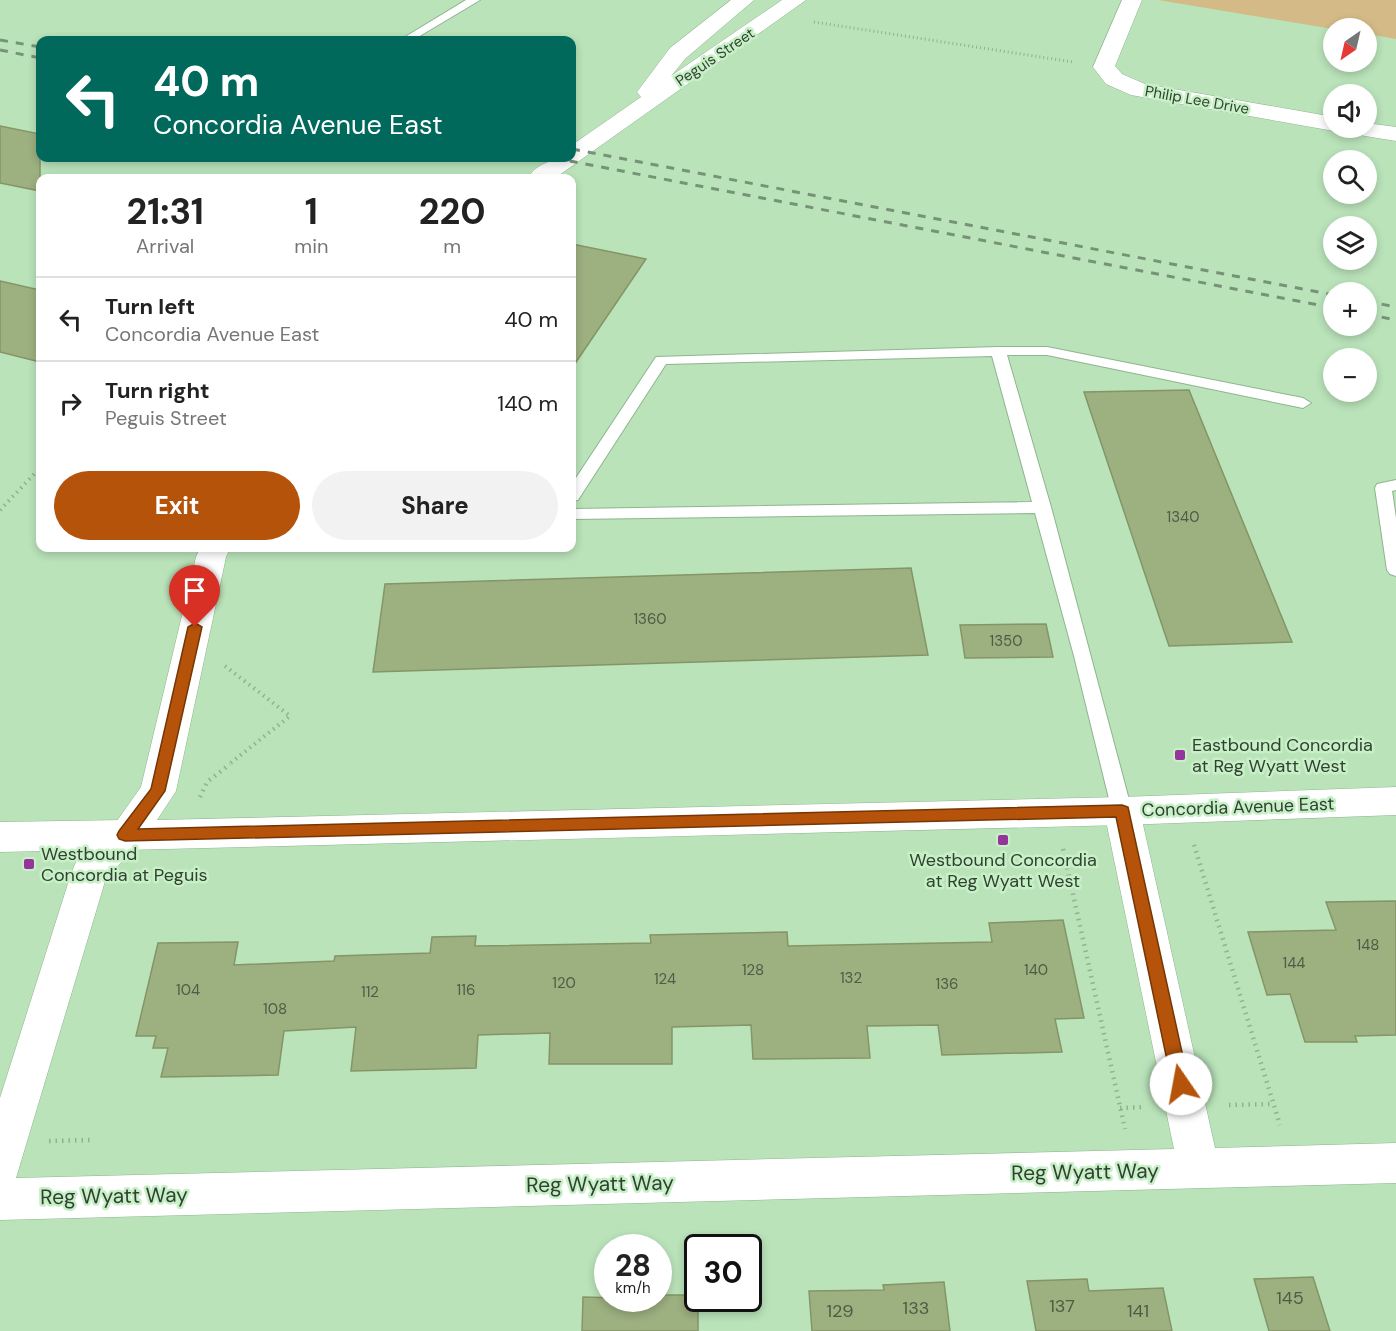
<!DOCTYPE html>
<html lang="en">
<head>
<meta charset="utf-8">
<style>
  :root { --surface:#fff; --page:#f2f2f2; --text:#222; --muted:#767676; --line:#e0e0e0; --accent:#b45309 }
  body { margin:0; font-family:"DM Sans",sans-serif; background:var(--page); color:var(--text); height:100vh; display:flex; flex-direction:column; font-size:22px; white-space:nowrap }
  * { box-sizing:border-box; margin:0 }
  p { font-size:20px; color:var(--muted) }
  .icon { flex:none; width:33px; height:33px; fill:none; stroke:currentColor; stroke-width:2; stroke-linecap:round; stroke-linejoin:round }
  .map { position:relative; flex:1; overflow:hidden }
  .panel { position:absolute; left:36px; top:174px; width:540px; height:378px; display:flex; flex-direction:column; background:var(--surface); border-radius:12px; box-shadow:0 3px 9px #0003 }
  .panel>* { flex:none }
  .banner { position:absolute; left:36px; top:36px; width:540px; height:126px; border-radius:12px; box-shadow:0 3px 9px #0003; background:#00695c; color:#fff; overflow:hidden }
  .needle { width:39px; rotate:214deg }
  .buttons { position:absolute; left:1323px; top:18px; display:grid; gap:12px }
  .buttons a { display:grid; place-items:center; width:54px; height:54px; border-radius:50%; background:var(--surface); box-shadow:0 3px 9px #0003; font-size:30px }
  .speed { position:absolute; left:594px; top:1234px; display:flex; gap:12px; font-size:30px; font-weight:700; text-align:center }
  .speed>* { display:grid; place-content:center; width:78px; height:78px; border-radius:50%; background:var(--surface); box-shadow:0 3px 9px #0003; line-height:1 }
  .speed small { font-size:15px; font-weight:400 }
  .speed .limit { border:3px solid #111; border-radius:9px; background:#fff; color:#111 }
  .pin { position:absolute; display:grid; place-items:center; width:51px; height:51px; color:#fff; margin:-62px -26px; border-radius:50% 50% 50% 0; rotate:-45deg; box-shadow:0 0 6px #0007 }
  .pin .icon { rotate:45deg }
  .me { position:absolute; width:66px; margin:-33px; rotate:348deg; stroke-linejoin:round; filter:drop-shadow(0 0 4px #0008) }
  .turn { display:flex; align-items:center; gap:21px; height:126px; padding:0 18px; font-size:27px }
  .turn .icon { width:78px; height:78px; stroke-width:2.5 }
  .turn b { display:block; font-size:42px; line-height:51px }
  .eta { display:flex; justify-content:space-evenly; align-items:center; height:102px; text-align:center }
  .eta b { font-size:36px; font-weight:700; line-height:42px }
  .cta { display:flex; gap:12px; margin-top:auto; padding:12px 18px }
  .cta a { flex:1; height:69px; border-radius:36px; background:var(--accent); color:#fff; font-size:24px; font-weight:700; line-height:69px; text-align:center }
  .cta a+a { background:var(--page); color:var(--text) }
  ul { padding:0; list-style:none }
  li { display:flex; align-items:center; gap:18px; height:84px; padding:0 18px; border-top:2px solid var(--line) }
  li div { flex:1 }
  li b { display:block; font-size:22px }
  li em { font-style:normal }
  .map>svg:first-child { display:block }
  .green { fill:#d3ba87 }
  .building { fill:#9db080; stroke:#849566; stroke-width:1.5 }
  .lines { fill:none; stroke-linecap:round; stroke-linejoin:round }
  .lane-casing { stroke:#8eb58e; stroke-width:2 }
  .street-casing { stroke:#8eb58e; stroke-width:1 }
  .secondary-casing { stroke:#8eb58e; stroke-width:1 }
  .path-far2 { stroke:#90b290; stroke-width:3; stroke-dasharray:1 3; stroke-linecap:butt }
  .path-far1 { stroke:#90b290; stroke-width:4; stroke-dasharray:1.5 4.5; stroke-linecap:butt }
  .path { stroke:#90b290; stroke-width:4.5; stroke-dasharray:1.5 5; stroke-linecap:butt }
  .lane { fill:#fff; fill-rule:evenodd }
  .street { fill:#fff; fill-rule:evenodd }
  .secondary { fill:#fff; fill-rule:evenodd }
  .rail { stroke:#779377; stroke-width:3; stroke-dasharray:8 8; stroke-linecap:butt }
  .route { fill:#b45309; stroke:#753606; stroke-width:1.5 }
  .poi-dot { fill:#95349b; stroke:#c7f0c7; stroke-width:2 }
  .labels { text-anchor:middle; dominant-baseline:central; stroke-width:5; stroke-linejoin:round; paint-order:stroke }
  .far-street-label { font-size:15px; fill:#314131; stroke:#c7f0c7 }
  .number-label { font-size:15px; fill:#4c5d45 }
  .poi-label { font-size:18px; fill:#314131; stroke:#c7f0c7; text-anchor:start }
  .street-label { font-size:18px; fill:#314131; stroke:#c7f0c7 }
  .near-number-label { font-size:18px; fill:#4c5d45 }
  .near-street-label { font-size:21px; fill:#314131; stroke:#c7f0c7 }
</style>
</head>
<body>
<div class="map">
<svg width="1396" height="1331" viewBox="0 0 1396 1331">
  <rect width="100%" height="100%" fill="#bae3ba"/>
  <!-- green -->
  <path class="green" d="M 1158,0 L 1396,0 L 1396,39 L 1367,34 L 1366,28 L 1333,29 Z"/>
  <!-- building -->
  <g class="building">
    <path d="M 0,126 L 40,134 L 40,191 L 0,183 Z"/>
    <path d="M 572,244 L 646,259 L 572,368 Z"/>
    <path d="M 0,281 L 40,290 L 40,362 L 0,352 Z"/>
    <path d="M 1189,390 L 1292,642 L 1169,646 L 1084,392 Z"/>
    <path d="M 911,568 L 928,655 L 373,672 L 385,584 Z"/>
    <path d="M 1046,624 L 1053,657 L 965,658 L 960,625 Z"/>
    <path d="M 1396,901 L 1396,1035 L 1355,1036 L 1357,1042 L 1305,1042 L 1290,994 L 1267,995 L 1248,932 L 1336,930 L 1326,902 Z"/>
    <path d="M 1063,920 L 1084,1018 L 1055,1019 L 1062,1052 L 942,1055 L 938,1025 L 867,1026 L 870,1058 L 753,1059 L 751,1025 L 672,1027 L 672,1064 L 549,1064 L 550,1033 L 478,1035 L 476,1068 L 351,1071 L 356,1027 L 284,1031 L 278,1075 L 161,1077 L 168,1048 L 153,1048 L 156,1036 L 136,1036 L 158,943 L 238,942 L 234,965 L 334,961 L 335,956 L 430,953 L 432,937 L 476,936 L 475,946 L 651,943 L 650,935 L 787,932 L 788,946 L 992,942 L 989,923 Z"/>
    <path d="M 1313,1277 L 1330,1331 L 1269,1331 L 1254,1279 Z"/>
    <path d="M 1087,1279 L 1089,1291 L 1163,1288 L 1172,1331 L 1036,1331 L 1027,1281 Z"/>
    <path d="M 944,1282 L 950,1331 L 812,1331 L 809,1291 L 884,1290 L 883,1285 Z"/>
    <path d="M 658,1295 L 698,1295 L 698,1331 L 582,1331 L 583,1297 L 658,1299 Z"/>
  </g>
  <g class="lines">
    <!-- lane casing -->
    <g class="lane-casing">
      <g id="lane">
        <path d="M 466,0 L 480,0 L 413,40 L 400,40 Z"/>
        <path d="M 998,347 L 1047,347 L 1303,398 L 1311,403 L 1303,408 L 1047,355 L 1007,355 L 1051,507 L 1132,811 L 1129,816 L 1122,819 L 1115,816 L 1112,811 L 1074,656 L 1035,513 L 572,519 L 572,509 L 1032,502 L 992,356 L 666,364 L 578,500 L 572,501 L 572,484 L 656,357 Z"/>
        <path d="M 1396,480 L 1396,490 L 1392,491 L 1396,518 L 1396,576 L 1390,574 L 1387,570 L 1375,488 L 1377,484 Z"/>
      </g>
    </g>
    <!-- street casing -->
    <g class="street-casing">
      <g id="street">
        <path d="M 1122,0 L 1142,0 L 1115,66 L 1122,74 L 1145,84 L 1334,117 L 1334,128 L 1343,128 L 1334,131 L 1131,95 L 1106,84 L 1093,67 Z"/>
        <path d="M 1366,123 L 1396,127 L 1396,141 L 1347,133 L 1344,128 L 1366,128 Z"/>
        <path d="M 1122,797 L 1135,801 L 1140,811 L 1215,1148 L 1396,1143 L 1396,1183 L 0,1220 L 0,1098 L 72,871 L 77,860 L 87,850 L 0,852 L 0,822 L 125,820 L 138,825 L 143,835 L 138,845 L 106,878 L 16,1178 L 1174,1149 L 1104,811 L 1109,801 Z"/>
      </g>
    </g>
    <!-- secondary casing -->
    <g class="secondary-casing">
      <g id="secondary">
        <path d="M 731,0 L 754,0 L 686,58 L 671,76 L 782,0 L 806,0 L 555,178 L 528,178 C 537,163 555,158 572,158 L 572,145 L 641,97 L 637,92 L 670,48 Z"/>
        <path d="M 200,548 L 230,548 L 226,557 L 176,791 L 157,820 L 1122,797 L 1396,787 L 1396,815 L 1122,825 L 125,850 L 112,845 L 107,835 L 141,787 L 196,557 Z"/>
      </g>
    </g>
    <!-- path-far2 -->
    <path class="path-far2" d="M 814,22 L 1073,62"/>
    <!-- path-far1 -->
    <g class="path-far1">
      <path d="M 0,510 L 40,468"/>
      <path d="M 225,666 L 290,716 L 228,765"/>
    </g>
    <!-- path -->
    <g class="path">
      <path d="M 200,797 L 207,782 L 230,764"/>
      <path d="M 1194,845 L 1280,1125"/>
      <path d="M 1063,849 L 1125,1129"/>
      <path d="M 1229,1105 L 1273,1104"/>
      <path d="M 1120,1108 L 1144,1107"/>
      <path d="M 49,1141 L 90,1140"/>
    </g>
    <!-- lane -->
    <use href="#lane" class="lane"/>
    <!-- street -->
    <use href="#street" class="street"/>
    <!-- secondary -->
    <use href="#secondary" class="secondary"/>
    <!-- rail -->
    <g class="rail">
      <path d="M 0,40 L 40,47"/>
      <path d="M 0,50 L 40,58"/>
      <path d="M 572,149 L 1334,295"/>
      <path d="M 554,158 L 1334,308"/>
      <path d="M 1366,301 L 1396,307"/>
      <path d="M 1366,314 L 1396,320"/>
    </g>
  </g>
  <!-- route -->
  <path class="route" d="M 195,623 L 202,627 L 165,791 L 138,829 L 1122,805 L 1128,807 L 1189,1084 L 1187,1090 L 1181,1092 L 1175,1090 L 1172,1084 L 1116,817 L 125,841 L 119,839 L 117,835 L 119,831 L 151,789 L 188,627 Z"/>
  <!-- markers -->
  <g class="poi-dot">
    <rect x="1174" y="749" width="12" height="12" rx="3"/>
    <rect x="997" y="834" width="12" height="12" rx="3"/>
    <rect x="23" y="858" width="12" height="12" rx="3"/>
  </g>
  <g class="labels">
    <!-- far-street labels -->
    <g class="far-street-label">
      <text transform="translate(715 57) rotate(-34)">Peguis Street</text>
      <text transform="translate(1197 100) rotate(10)">Philip Lee Drive</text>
    </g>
    <!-- number labels -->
    <g class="number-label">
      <text x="1183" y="517">1340</text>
      <text x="650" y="619">1360</text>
      <text x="1006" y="641">1350</text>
      <text x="1368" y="945">148</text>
      <text x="1294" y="963">144</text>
      <text x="753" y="970">128</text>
      <text x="1036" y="970">140</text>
      <text x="851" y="978">132</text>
      <text x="665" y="979">124</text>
      <text x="564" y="983">120</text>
      <text x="947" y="984">136</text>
      <text x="188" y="990">104</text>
      <text x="466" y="990">116</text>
      <text x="370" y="992">112</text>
      <text x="275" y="1009">108</text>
    </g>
    <!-- poi labels -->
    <g class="poi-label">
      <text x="1192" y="745">Eastbound Concordia<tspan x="1192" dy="21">at Reg Wyatt West</tspan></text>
      <text x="41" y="854">Westbound<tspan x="41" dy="21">Concordia at Peguis</tspan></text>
      <text x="1003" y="860" text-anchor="middle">Westbound Concordia<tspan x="1003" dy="21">at Reg Wyatt West</tspan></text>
    </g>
    <!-- street labels -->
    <g class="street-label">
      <text transform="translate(1238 807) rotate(-2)">Concordia Avenue East</text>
    </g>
    <!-- near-number labels -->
    <g class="near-number-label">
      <text x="1290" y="1298">145</text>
      <text x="1062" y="1306">137</text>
      <text x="916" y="1308">133</text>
      <text x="840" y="1311">129</text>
      <text x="1138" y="1311">141</text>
    </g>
    <!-- near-street labels -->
    <g class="near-street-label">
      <text transform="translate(1085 1172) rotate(-1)">Reg Wyatt Way</text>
      <text transform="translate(600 1184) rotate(-1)">Reg Wyatt Way</text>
      <text transform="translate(114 1196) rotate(-1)">Reg Wyatt Way</text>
    </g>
  </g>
</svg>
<div class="buttons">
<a><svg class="needle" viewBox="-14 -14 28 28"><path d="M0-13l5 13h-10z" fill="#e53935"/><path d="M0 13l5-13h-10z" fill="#767676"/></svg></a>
<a><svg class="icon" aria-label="sound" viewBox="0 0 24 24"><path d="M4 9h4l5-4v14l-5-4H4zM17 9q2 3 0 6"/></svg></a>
<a><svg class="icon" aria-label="search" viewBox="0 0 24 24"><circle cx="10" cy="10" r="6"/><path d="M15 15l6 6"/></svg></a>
<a><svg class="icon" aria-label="layers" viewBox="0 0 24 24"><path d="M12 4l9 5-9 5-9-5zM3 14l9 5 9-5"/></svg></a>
<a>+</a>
<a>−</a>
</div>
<div class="speed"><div>28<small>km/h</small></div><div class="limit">30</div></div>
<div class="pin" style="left:195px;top:627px;background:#d93025"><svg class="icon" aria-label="arrive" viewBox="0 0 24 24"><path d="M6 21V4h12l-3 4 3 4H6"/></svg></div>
<svg class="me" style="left:1181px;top:1084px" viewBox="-20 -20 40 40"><circle r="19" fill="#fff"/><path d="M0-13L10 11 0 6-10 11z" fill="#b45309"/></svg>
<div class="banner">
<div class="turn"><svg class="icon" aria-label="left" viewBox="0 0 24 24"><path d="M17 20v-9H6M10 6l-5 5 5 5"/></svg><div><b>40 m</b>Concordia Avenue East</div></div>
</div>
<section class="panel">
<div class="eta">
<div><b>21:31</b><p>Arrival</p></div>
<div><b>1</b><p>min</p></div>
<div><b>220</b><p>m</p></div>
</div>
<ul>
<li><svg class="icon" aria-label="left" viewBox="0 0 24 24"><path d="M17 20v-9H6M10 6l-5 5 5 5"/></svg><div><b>Turn left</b><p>Concordia Avenue East</p></div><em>40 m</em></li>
<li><svg class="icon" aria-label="right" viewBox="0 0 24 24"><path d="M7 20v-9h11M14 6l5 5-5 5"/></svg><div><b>Turn right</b><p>Peguis Street</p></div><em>140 m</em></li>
</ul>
<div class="cta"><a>Exit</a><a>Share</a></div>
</section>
</div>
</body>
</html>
